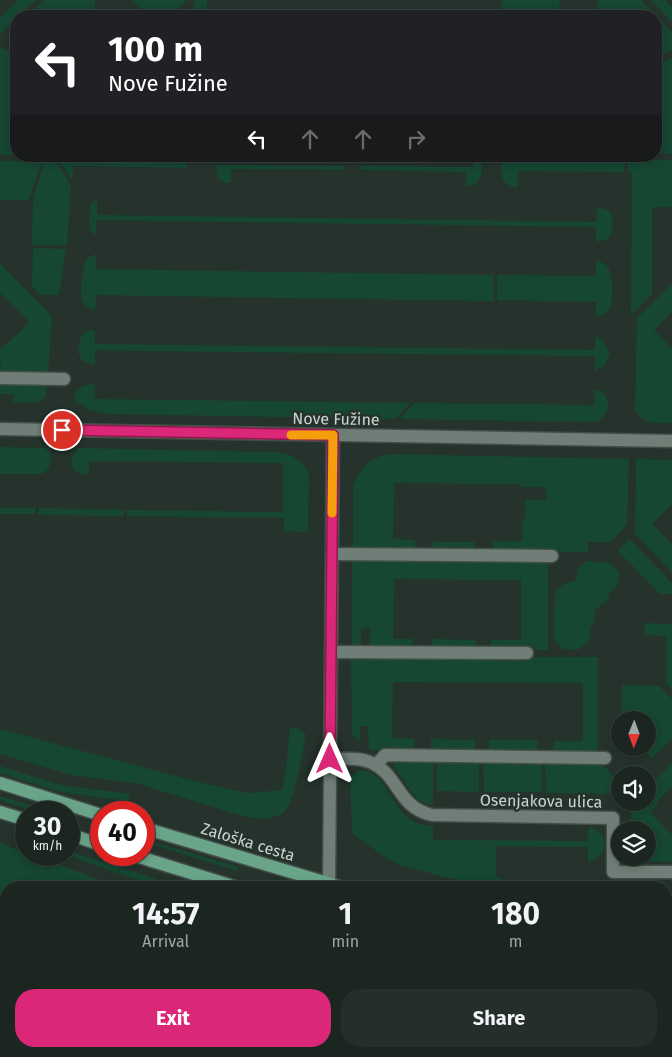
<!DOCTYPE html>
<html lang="en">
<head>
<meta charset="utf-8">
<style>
  :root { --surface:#1c2621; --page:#252e2a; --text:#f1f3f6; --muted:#a0a5a5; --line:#3a433f; --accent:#db2777 }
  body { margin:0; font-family:"Fira Sans",sans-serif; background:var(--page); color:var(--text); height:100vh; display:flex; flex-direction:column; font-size:19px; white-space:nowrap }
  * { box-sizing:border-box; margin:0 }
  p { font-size:16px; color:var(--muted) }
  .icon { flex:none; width:28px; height:28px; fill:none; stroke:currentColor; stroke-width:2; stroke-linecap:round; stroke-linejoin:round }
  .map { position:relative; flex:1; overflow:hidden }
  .drawer { position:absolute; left:0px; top:881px; width:672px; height:176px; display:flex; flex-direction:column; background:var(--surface); border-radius:20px 20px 0 0; box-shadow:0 2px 8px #0003,0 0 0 1px var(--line) }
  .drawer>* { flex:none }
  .hud { position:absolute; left:10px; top:10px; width:652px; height:152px; border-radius:20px; box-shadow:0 2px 8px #0003,0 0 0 1px var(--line); background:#202124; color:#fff; overflow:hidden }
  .needle { width:32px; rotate:181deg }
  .tools { position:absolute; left:611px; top:711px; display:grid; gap:10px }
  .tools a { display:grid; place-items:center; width:45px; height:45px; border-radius:50%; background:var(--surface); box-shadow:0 2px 8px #0003,0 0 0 1px var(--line); font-size:25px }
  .speed { position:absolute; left:15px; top:801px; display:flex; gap:10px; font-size:25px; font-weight:700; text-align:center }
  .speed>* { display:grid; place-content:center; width:65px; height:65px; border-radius:50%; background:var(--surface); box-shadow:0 2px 8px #0003,0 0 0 1px var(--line); line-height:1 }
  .speed small { font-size:12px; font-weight:400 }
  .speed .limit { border:8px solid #d22; background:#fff; color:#111 }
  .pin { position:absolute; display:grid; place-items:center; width:42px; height:42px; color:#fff; margin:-21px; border:2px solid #fff; border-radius:50%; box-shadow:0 1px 5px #0007 }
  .me { position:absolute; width:55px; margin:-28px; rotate:0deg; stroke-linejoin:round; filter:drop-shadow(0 0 4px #0008) }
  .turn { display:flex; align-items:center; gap:18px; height:105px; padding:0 15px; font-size:22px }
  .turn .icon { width:65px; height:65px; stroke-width:2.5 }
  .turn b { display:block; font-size:35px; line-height:42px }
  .lanes { display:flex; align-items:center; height:48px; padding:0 15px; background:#0003; justify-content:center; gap:25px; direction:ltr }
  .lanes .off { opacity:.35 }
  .eta { display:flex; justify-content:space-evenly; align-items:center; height:85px; text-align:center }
  .eta b { font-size:30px; font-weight:700; line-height:35px }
  .button { display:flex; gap:10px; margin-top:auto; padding:10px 15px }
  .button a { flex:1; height:58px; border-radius:20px; background:var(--accent); color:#fff; font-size:20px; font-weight:700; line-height:58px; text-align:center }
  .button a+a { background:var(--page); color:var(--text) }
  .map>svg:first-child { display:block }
  .green { fill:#164733 }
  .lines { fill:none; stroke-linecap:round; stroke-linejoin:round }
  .minor-casing { stroke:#434e49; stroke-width:15 }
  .major-casing { stroke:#434e49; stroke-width:15 }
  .minor { stroke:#6f7e76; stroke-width:12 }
  .major { stroke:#6aa58a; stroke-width:12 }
  .route-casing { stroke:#8e194d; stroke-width:12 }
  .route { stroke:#db2777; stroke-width:9 }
  .slow { stroke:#f59e0b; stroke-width:9 }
  .labels { text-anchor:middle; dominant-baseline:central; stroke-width:5; stroke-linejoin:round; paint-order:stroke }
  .street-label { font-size:16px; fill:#ccd4d0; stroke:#25332c }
</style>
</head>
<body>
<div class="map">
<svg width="672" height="1057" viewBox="0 0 672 1057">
  <rect width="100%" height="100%" fill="#25332c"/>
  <!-- green -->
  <g class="green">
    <path d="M 18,0 L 36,0 L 19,16 L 16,16 L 16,19 L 0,34 L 0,18 Z"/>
    <path d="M 44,0 L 95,0 L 95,13 L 91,16 L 28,16 Z"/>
    <path d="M 131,0 L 187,0 L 177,9 L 140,9 Z"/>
    <rect x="194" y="0" width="13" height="16"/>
    <path d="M 502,0 L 560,0 L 559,10 L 553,16 L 508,16 L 502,10 Z"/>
    <path d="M 597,0 L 641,0 L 672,32 L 672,50 L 656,56 L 656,16 L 597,16 Z"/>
    <path d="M 651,0 L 665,0 L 672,7 L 672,22 Z"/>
    <path d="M 0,48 L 16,54 L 16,155 L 0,155 Z"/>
    <path d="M 672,58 L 672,154 L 658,153 L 656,151 L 656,65 Z"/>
    <path d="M 474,156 L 481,156 C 483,170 483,186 466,186 L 466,172 L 361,170 L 361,166 L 369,166 L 474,167 Z"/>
    <path d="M 501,158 L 625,159 L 624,172 L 518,171 L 518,187 C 499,187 501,172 501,158 Z"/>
    <path d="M 628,160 L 672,160 L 672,207 L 652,207 L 652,294 L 631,315 L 632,173 L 628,172 Z"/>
    <path d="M 0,161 L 42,161 L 29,200 L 0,200 Z"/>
    <path d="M 56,161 L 71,185 L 67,245 L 32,245 L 33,200 L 44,162 Z"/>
    <path d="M 59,161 L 187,162 L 187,168 L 73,166 L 72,180 Z"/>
    <path d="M 215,165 L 345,166 L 345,170 L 232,169 L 230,183 L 225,183 L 218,178 Z"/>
    <path d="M 97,201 L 97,215 L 596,222 L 597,208 C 601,208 605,208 609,211 C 615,217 613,233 608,239 L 596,242 L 596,227 L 97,220 L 96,234 L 94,234 L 89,229 L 90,206 L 92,202 Z"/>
    <path d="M 33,248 L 66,249 L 59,295 L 40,295 L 32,287 Z"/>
    <path d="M 96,254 L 96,269 L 493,275 L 494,301 L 96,295 L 95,310 C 73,307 83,278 85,263 L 87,258 Z"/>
    <path d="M 596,261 C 600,262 604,263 607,266 C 613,272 614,302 609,309 C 606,314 601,316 596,317 L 596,302 L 497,300 L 497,275 L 596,276 Z"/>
    <path d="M 0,263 L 52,316 L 48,372 L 1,372 L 0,350 L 28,324 L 28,320 L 0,293 Z"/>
    <path d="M 672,284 L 672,311 L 654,330 L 672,348 L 672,423 C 658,423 642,425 635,409 L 637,318 Z"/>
    <path d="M 95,330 L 95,344 L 595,350 L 596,336 L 605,343 L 610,354 L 605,365 L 595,371 L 595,356 L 147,351 L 95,350 L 95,365 L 82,361 L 78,352 L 81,336 L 87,331 Z"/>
    <path d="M 0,383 L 47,383 L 46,397 L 39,402 L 13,403 L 14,394 L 0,394 Z"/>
    <path d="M 94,384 L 95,399 L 410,403 L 396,419 L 105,414 L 88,410 L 82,403 L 75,403 C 73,389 83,385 94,384 Z"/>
    <path d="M 594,390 L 602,391 C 612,403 609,413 597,422 L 400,419 L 414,403 L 594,405 Z"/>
    <path d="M 0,447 L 47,448 L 50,452 L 51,461 L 49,468 L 44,473 L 39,474 L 0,474 Z"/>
    <path d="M 78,448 L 274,452 C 289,453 305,459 309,476 L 308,530 L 303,532 L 284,531 L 284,518 L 127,516 L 127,510 L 283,512 L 283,463 L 89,461 L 89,475 C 70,474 67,464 78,448 Z"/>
    <path d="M 393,454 L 629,459 L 627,525 L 610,542 L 588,542 L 588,552 L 494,551 L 493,541 L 522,541 L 522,520 L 525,519 L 525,500 L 546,500 L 546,487 L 521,487 L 521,484 L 394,483 L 393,539 L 415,540 L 415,551 L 353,549 L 353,487 C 359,467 371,456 393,454 Z"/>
    <path d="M 636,459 L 672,460 L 672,505 L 652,524 L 672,545 L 672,572 L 635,534 Z"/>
    <path d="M 0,508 L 36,508 L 35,514 L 0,514 Z"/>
    <path d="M 39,508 L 124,510 L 124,516 L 39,515 Z"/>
    <path d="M 629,539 L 672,583 L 672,594 L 660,594 L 618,551 Z"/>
    <rect x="433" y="542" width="42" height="9"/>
    <path d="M 352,560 L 548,561 L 548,650 L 491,649 L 491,640 L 521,640 L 521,580 L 394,579 L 393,639 L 413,639 L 412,648 L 370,648 L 370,628 L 361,629 L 361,647 L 352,648 Z"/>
    <path d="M 586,561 L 610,563 L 619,572 L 619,583 L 608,595 L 609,599 L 595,610 L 594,623 L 590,628 L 590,641 L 577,650 L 563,649 L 554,639 L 555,592 L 564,584 L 576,580 L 578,569 Z"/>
    <path d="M 645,623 L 672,624 L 672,690 L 666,683 L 666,636 L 644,635 Z"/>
    <path d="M 432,639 L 476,640 L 475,649 L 432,649 Z"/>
    <path d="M 351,657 L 598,657 L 598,753 L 553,752 L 554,741 L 583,741 L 583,683 L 393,682 L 392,738 L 414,739 L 414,751 L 369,750 L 368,726 L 360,726 L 360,742 L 352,734 Z"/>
    <path d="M 622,685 L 659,686 L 672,699 L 672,739 L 651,758 L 647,753 L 622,753 L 622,748 L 648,748 L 648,720 L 622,720 Z"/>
    <path d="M 290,727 L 296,728 L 306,734 C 303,750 295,802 284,812 C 270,823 251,818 236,814 L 139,784 L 71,775 L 0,754 L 0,729 L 210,785 L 249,793 L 282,790 L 286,769 Z"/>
    <path d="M 431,739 L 475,740 L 475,751 L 431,751 Z"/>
    <path d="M 489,740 L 538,740 L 537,752 L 489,751 Z"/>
    <path d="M 394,759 L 433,760 L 433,805 L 423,803 L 416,798 L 394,767 Z"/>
    <path d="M 596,759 L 620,782 L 620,794 L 546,793 L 545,761 Z"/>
    <path d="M 437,761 L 479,761 L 479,792 L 437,791 Z"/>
    <path d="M 483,761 L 542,762 L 542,792 L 484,792 Z"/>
    <path d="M 672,763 L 672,787 L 657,801 L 659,802 L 652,810 L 651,813 L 672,835 L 672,862 L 642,861 L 640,858 L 648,858 L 648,830 L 631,830 L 631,803 L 648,802 L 648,787 Z"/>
    <path d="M 0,766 L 61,785 L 130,794 L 128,801 L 59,792 L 0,773 Z"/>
    <path d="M 363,770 C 388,775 391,809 413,821 C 419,824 426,825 433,826 L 433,840 L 588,841 L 589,827 C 610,829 609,858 588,862 L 588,847 L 496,846 L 496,876 L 506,881 L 591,881 L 590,887 L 490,887 L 444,877 L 400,865 L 388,859 L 354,835 L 352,831 L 350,777 L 358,771 Z"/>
    <path d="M 0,796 L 56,812 C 36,813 19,806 0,800 Z"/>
    <path d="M 144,839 L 238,867 L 238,871 L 144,842 Z"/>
    <path d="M 0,843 L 26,853 L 26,855 L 32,855 L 120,887 L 6,888 L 6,896 L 0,893 Z"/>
    <path d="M 69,851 L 181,887 L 159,887 L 65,855 L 69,855 Z"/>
    <path d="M 223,1051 L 303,1051 L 302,1057 L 222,1057 Z"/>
    <path d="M 348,1051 L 387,1051 L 387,1057 L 349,1057 Z"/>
  </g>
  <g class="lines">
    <!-- minor casing -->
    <g class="minor-casing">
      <g id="minor">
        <path d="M 0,378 L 64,379"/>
        <path d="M 0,429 L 672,441"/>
        <path d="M 332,554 L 552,556"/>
        <path d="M 331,652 L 527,653"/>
        <path d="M 330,759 C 344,759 360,757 372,763 C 399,775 397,807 432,815 L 613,818 L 613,872 L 672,872"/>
        <path d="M 376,765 L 385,755 L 605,758"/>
        <path d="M 329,888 L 333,435"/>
        <path d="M 325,1057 L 325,1051"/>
      </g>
    </g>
    <!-- major casing -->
    <g class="major-casing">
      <g id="major">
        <path d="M 0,783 L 101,815"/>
        <path d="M 0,812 L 26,820"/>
        <path d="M 144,828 L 344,888"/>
        <path d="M 69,834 L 101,845"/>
        <path d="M 133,855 L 239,888"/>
        <path d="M 666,951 L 672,952"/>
        <path d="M 666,977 L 672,978"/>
      </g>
    </g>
    <!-- minor -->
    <use href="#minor" class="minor"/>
    <!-- major -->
    <use href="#major" class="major"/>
  </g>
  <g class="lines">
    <!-- route casing -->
    <g class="route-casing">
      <path id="route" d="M 62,430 L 333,435 L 330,759"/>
    </g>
    <!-- route -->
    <use href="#route" class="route"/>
    <!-- slow -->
    <path class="slow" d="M 291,435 L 333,435 L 332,513"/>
  </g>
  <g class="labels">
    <!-- street labels -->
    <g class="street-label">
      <text transform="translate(336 419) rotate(1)">Nove Fužine</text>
      <text transform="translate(541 801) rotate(1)">Osenjakova ulica</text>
      <text transform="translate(248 842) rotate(17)">Zaloška cesta</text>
    </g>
  </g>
</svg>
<div class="tools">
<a><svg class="needle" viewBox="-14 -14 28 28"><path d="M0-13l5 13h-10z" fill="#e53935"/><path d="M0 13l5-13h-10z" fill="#a0a5a5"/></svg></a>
<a><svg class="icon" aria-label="sound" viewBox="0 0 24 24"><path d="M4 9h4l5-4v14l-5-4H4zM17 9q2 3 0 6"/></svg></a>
<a><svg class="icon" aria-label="layers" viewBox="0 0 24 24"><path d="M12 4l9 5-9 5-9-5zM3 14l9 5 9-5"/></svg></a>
</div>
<div class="speed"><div>30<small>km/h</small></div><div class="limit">40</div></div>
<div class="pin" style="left:62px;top:430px;background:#d93025"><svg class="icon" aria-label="arrive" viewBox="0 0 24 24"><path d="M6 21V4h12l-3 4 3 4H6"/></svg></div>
<svg class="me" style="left:330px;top:759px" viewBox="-20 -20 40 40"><path d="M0-17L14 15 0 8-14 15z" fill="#db2777" stroke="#fff" stroke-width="4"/></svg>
<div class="hud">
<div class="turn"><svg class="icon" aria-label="left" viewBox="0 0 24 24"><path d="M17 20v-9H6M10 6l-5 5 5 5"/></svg><div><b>100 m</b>Nove Fužine</div></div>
<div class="lanes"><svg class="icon" aria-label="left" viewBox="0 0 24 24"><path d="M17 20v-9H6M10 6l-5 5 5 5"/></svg><svg class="icon off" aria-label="ahead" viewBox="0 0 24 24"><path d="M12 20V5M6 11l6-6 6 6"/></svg><svg class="icon off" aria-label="ahead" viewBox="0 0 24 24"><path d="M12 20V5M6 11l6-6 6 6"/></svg><svg class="icon off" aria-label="right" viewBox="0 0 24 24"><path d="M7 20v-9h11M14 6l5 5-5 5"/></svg></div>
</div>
<section class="drawer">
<div class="eta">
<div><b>14:57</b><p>Arrival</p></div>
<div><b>1</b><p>min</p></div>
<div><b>180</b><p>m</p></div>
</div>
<div class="button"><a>Exit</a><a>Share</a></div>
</section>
</div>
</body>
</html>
